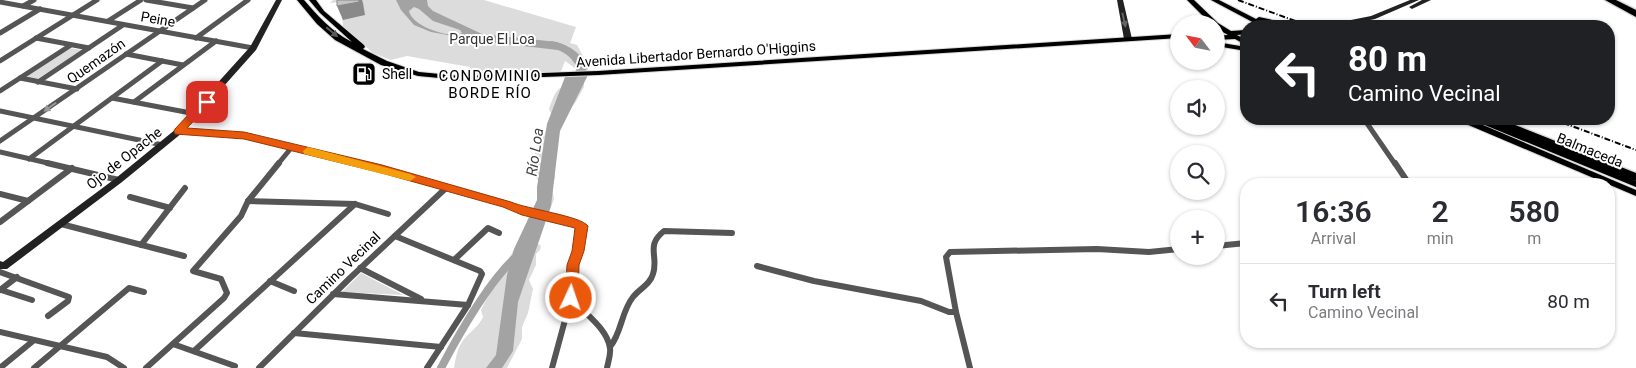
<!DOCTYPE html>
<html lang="en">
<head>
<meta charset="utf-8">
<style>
  :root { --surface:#fff; --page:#f7f7f7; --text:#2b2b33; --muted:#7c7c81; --line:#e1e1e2 }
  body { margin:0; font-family:Roboto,sans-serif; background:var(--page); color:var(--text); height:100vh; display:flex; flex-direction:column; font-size:19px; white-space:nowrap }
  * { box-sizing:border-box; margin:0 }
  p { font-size:16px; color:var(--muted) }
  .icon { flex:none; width:28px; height:28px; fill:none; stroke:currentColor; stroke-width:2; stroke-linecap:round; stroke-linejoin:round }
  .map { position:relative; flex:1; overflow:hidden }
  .details { position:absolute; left:1240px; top:178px; width:375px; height:170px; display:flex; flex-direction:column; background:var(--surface); border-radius:20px; box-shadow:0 1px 4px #0004 }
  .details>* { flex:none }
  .hud { position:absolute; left:1240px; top:20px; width:375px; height:105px; border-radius:20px; box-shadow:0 1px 4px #0004; background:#202124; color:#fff; overflow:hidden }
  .needle { width:32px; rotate:302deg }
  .buttons { position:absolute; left:1170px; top:15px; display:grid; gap:10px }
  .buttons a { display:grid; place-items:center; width:55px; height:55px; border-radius:50%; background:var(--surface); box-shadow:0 1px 4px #0004; font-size:25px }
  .pin { position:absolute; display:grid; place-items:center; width:42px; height:42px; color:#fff; margin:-21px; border-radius:10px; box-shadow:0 2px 8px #0006 }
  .me { position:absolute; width:55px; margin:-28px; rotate:3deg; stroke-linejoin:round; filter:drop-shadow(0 0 4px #0008) }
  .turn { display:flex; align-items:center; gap:18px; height:105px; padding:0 25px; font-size:22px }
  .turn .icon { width:65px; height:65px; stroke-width:2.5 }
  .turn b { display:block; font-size:35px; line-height:42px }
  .eta { display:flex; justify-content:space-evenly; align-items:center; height:85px; text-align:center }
  .eta b { font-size:30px; font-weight:600; line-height:35px }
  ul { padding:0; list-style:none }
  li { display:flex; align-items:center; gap:15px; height:75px; padding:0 25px; border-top:1px solid var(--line) }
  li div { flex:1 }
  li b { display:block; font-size:19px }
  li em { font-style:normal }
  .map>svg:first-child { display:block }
  .green { fill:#dcdcdc }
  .water { fill:#a3a3a3; fill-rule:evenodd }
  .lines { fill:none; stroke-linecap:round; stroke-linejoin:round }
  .canal { stroke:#a3a3a3; stroke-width:8 }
  .river { fill:#a3a3a3; fill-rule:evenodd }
  .primary-casing { stroke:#dbdbdb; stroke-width:2 }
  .highway-casing { stroke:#dbdbdb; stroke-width:3 }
  .street-far1 { stroke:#555; stroke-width:5 }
  .street { stroke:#555; stroke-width:6 }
  .secondary { fill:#222; fill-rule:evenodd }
  .primary { fill:#000; fill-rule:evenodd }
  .highway { fill:#000; fill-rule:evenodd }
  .rail { stroke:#000; stroke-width:2; stroke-dasharray:6 2 1 2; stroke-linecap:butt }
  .shaded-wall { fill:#898989 }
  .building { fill:#c4c4c4; stroke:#898989 }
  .oneway { fill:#646464 }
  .oneway2 { fill:#595959 }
  .oneway3 { fill:#999 }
  .route { fill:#ea580c; stroke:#983908 }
  .slow { fill:#f59e0b }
  .labels { text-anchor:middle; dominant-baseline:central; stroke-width:4; stroke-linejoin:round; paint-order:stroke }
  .street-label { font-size:14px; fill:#000; stroke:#fff }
  .park-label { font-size:14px; fill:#333; stroke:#fff }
  .poi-label { font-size:14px; fill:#000; stroke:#fff; text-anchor:start }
  .neighbourhood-label { font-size:15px; letter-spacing:1px; fill:#000; stroke:#fff }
  .water-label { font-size:15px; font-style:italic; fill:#444; stroke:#fff }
</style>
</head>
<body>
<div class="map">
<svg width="1636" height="368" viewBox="0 0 1636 368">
  <rect width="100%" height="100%" fill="#fff"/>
  <!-- green -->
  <g class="green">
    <path d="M 333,0 L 484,0 L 576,27 L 570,43 L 577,45 L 589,67 L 584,79 L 584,87 L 575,103 L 560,119 L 554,160 L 555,178 L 552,187 L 554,199 L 537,243 L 541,246 L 540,250 L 536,254 L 536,265 L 529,280 L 533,289 L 528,313 L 522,327 L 522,339 L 507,368 L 454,368 C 456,357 457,347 465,338 C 471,331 479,326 483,317 L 481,310 L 488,296 L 536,210 L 540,182 L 536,178 L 534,155 L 548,126 L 547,123 L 553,117 L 549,109 C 551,104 553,96 557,91 C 566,81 579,88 576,69 L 565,61 L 561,71 L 558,74 L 477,76 L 471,73 L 470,67 L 407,56 L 391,60 L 373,53 L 343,26 L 341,2 L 330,3 Z"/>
    <path d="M 69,48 L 83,50 L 37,79 L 24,77 Z"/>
    <path d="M 361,273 L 403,295 L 342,292 Z"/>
  </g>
  <!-- water -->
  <g class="water">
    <path d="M 396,0 L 427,0 L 428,6 L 433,11 L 482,34 L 557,42 L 567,46 L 566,49 L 558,50 L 481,41 L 431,32 L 414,25 L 401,10 ZM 414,7 L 419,9 L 433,21 L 460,30 L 462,33 C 449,39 412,26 409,11 Z"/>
    <path d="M 588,75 L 560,131 L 551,206 L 518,302 L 513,351 L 502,368 L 486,368 L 496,355 L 507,275 L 514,249 L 537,200 L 537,187 L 547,124 L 565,77 Z"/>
  </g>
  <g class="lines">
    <!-- canal -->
    <path class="canal" d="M 441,368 C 459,334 489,281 517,256"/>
    <!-- river -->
    <path class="river" d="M 550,41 C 567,44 581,51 587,68 L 578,88 L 570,88 L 568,86 L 577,68 C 571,54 560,50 546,46 L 545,44 Z"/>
    <!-- primary casing -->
    <g class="primary-casing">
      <g id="primary">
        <path d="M 297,0 L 304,0 C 318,16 332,32 352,42 L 320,13 L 309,0 L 316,0 L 324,11 L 364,45 L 365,47 L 363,49 L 387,61 L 419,72 L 461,76 L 598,71 L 1179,34 L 1179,38 L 598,75 L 461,80 L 418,76 L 381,65 L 335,40 L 317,24 Z"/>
        <path d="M 1187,0 L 1194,0 L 1218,23 L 1231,31 L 1246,30 L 1246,34 L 1237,35 L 1246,40 L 1246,45 L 1235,39 L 1216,40 L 1216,36 L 1228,35 L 1216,28 L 1216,24 L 1211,24 Z"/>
        <path d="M 1211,0 L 1219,0 L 1256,19 L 1259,17 L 1291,24 L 1292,26 L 1280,26 L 1263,22 L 1269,26 L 1260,26 Z"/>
        <path d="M 1216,42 L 1246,47 L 1246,51 L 1216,46 Z"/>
        <path d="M 1458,119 L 1469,119 L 1636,190 L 1636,196 L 1459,121 Z"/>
        <path d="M 1474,119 L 1485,119 L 1636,181 L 1636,187 L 1475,121 Z"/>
      </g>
    </g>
    <!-- highway casing -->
    <g class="highway-casing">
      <g id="highway">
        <path d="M 1605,0 L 1616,0 L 1636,10 L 1636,17 Z"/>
        <path d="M 1486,119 L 1500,119 L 1636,173 L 1636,181 L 1613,174 L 1487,121 Z"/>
      </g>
    </g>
    <!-- street-far1 -->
    <g class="street-far1">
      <path d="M 146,0 L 193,8"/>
      <path d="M 0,2 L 253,48"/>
      <path d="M 23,6 L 34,0"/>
      <path d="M 108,21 L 141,0"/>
      <path d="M 0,33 L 40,9"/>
      <path d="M 36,38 L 89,48"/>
      <path d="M 196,38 L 248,0"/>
      <path d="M 126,54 L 183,65"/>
      <path d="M 0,61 L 97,0"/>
      <path d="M 20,78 L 77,89"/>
      <path d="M 38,82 L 123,25"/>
      <path d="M 0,91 L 71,45"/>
      <path d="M 112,98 L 196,114"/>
      <path d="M 134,102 L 216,41"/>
      <path d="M 0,111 L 163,145"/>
      <path d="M 1364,119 L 1395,164"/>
      <path d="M 179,131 L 244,136 L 363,164"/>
      <path d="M 0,141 L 205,0"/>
      <path d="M 0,152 L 52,164"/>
      <path d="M 29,159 L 162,61"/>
      <path d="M 278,164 L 292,147"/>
    </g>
    <!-- street -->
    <g class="street">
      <path d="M 47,163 L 119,180"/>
      <path d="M 357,163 L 507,204 C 531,215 559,214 582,226 L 578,251 L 573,265 L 571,298 L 552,368"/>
      <path d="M 1395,163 L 1409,184"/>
      <path d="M 0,194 L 28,201"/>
      <path d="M 130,197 L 170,208"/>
      <path d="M 248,201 L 355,204 L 388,214"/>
      <path d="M 0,222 L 72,168"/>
      <path d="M 61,224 L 184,256"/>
      <path d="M 395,236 L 480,271 L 482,274 L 468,305 L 427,368"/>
      <path d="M 141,245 L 185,188"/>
      <path d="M 1216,246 L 1246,243"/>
      <path d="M 454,260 L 488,228 L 499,233"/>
      <path d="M 757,266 L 814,281 L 921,301 L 949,312 L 956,312 L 970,368"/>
      <path d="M 360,268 L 421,299"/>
      <path d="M 0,272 L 69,297 L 68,301 L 48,316"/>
      <path d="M 270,281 L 294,291"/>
      <path d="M 0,290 L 17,277"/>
      <path d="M 1,290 L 32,300"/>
      <path d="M 333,294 L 468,305"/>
      <path d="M 571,298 C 584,313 607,328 610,348 C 611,355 608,362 607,368"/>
      <path d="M 956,312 L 946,257 L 950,252 L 1097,249 L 1149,252 L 1179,249"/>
      <path d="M 0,332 L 107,357 L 124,368"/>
      <path d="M 294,333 L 441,347"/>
      <path d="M 173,344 L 235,366"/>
      <path d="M 610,347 C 622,332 621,312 633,297 C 639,289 650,285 653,274 C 659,256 645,246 664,231 L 732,233"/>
      <path d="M 194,351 L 355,204"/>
      <path d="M 0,368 L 33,341"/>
      <path d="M 34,368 L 129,288 L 144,292"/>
      <path d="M 146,368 L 224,298 L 227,293 L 221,279 L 193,271 L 241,216 L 248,201 L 279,163"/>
      <path d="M 259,368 L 350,278 L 446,188"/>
    </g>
    <!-- secondary -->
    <g class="secondary">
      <path d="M 276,0 L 282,0 L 256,50 L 182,133 L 122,182 L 7,269 L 0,269 L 0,261 L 3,262 L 116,178 L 176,129 L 250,47 Z"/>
      <path d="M 1117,0 L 1123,0 L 1132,39 L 1131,41 L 1128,41 L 1124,39 Z"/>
      <path d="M 1410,0 L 1419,0 L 1375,19 L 1341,26 L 1327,26 L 1331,24 L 1371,16 Z"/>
      <path d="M 1422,0 L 1431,0 L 1414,8 L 1412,9 L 1409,7 Z"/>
    </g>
    <!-- primary -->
    <use href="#primary" class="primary"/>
    <!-- highway -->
    <use href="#highway" class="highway"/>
    <!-- rail -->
    <g class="rail">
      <path d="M 1238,0 L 1309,26"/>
      <path d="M 1553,119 L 1636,150"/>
    </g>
  </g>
  <!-- shaded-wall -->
  <path class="shaded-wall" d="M 359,0 L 362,0 L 363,3 L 365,15 L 343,20 L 337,6 Z"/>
  <!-- building -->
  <path class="building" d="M 337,0 L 359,0 L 359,2 L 337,6 Z"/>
  <!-- one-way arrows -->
  <defs><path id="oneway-solid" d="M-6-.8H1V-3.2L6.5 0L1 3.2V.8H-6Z" transform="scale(1.25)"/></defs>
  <use class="oneway" href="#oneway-solid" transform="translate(1124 20) rotate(77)"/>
  <use class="oneway2" href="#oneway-solid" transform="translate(332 32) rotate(40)"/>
  <use class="oneway3" href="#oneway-solid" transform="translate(50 107) rotate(145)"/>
  <!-- route -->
  <path class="route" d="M 207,98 L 212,102 L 187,128 L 244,132 L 382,165 L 511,202 C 527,209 581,216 588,226 L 584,251 L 579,265 L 578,298 L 576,301 L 567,301 L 565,298 L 567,265 L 572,251 L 575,228 L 522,215 L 503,207 L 382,173 L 244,139 L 175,134 L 174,131 L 175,129 L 203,99 Z"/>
  <!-- slow -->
  <path class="slow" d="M 308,147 L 410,174 L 416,177 L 410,181 L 304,154 L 303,151 Z"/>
  <!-- icons -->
  <defs>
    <g id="fuel-square" transform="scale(1.25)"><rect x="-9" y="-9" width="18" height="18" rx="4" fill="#000" stroke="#fff"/><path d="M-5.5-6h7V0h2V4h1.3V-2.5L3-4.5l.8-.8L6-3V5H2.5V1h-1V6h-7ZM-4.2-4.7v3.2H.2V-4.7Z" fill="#fff"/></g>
  </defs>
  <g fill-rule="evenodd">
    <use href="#fuel-square" x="364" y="74"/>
  </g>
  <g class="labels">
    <!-- street labels -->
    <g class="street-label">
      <text transform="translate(158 19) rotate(10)">Peine</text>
      <text transform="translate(696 54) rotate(-4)">Avenida Libertador Bernardo O'Higgins</text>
      <text transform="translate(96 61) rotate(-35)">Quemazón</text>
      <text transform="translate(1590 150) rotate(22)">Balmaceda</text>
      <text transform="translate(124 158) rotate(-38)">Ojo de Opache</text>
      <text transform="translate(343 268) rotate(-44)">Camino Vecinal</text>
    </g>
    <!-- park labels -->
    <g class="park-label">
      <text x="492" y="39">Parque El Loa</text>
    </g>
    <!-- poi labels -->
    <g class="poi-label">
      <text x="382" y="74">Shell</text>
    </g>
    <!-- neighbourhood labels -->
    <g class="neighbourhood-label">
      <text x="490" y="76">CONDOMINIO<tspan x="490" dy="17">BORDE RÍO</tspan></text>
    </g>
    <!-- water labels -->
    <g class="water-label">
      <text transform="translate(535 152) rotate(-82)">Río Loa</text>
    </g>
  </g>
</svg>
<div class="buttons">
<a><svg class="needle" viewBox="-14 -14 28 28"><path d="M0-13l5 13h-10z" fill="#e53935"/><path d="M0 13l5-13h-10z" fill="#7c7c81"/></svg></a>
<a><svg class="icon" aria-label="sound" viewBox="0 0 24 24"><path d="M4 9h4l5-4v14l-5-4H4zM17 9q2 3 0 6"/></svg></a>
<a><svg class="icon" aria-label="search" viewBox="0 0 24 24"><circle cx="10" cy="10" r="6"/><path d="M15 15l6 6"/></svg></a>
<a>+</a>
</div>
<div class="pin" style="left:207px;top:102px;background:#d93025"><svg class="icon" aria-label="arrive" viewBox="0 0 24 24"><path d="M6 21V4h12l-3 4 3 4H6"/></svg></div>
<svg class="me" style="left:571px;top:298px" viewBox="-20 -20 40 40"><circle r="17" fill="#ea580c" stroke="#fff" stroke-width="3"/><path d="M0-11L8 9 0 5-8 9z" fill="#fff"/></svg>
<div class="hud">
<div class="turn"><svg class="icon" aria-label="left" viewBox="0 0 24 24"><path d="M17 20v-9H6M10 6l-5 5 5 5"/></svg><div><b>80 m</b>Camino Vecinal</div></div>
</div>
<section class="details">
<div class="eta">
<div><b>16:36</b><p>Arrival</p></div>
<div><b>2</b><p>min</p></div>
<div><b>580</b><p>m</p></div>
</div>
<ul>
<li><svg class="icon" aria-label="left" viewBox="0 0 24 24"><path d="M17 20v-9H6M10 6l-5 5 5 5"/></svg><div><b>Turn left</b><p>Camino Vecinal</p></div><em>80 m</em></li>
</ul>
</section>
</div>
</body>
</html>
